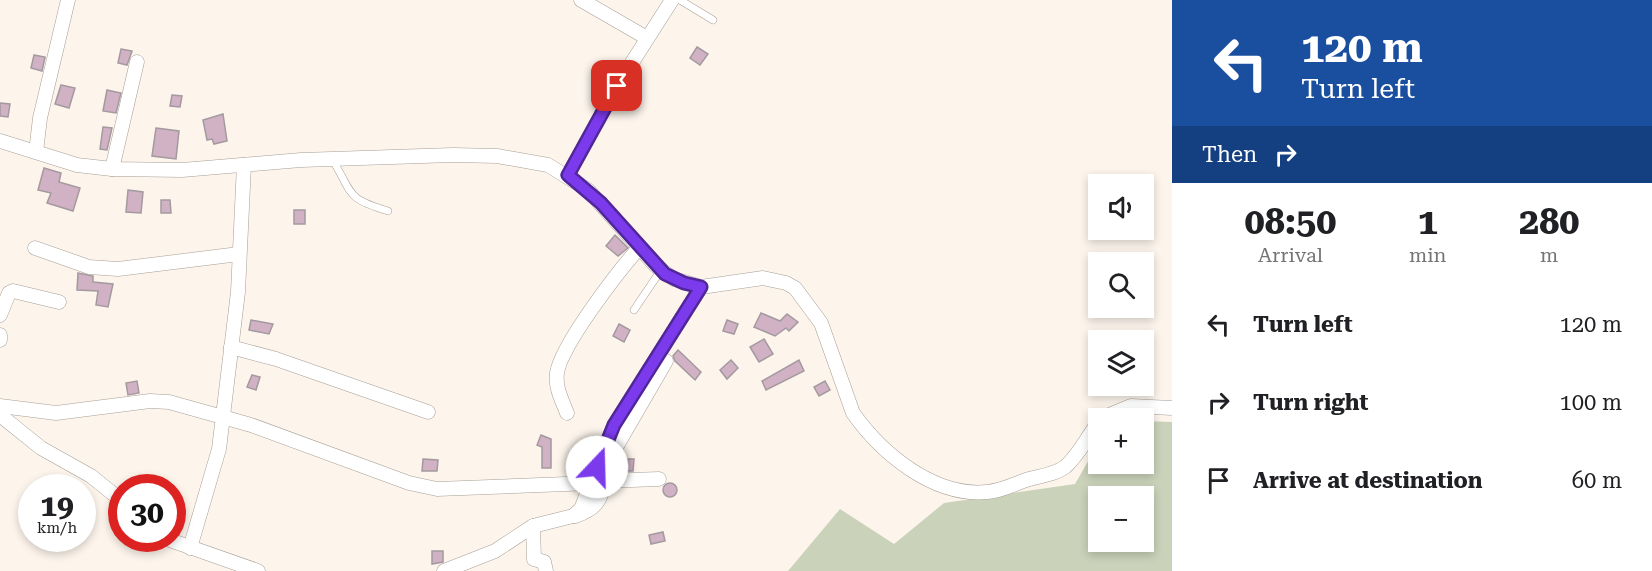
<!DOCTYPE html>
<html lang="en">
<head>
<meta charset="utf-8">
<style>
  :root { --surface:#fff; --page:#f6f6f6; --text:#202124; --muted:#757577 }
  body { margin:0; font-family:"Roboto Serif",serif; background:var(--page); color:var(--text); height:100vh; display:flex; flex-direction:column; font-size:22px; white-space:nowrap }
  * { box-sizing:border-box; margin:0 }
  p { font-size:20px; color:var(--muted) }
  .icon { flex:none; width:33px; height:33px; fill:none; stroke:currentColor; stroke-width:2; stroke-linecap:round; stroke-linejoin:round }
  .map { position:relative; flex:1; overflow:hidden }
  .panel { display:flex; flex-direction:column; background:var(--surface); width:480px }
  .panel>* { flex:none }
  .hud { background:#1a4fa0; color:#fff; overflow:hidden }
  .tools { position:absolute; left:1088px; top:174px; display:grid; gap:12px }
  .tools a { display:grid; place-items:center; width:66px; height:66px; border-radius:0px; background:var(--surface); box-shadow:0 3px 9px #0003; font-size:30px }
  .speed { position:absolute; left:18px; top:474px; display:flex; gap:12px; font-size:30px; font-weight:700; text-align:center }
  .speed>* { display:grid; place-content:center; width:78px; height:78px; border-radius:50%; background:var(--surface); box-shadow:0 3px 9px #0003; line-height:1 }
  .speed small { font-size:15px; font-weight:400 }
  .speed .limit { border:9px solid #d22; background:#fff; color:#111 }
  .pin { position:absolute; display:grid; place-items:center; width:51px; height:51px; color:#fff; margin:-26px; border-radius:12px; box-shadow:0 3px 9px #0006 }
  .me { position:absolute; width:66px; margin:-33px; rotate:21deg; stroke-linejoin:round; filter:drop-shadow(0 0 4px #0008) }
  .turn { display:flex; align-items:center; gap:21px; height:126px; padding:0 30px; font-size:27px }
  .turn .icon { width:78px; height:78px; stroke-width:2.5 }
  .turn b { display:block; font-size:42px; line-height:51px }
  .then { display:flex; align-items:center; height:57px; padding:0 30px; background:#0003; gap:12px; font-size:22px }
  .eta { display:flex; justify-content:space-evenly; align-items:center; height:102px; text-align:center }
  .eta b { font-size:36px; font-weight:700; line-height:42px }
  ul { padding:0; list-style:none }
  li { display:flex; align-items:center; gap:18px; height:78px; padding:0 30px }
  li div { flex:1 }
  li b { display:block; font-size:22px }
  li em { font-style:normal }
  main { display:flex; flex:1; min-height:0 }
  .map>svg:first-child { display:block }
  .green { fill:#cad2ba; fill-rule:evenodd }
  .building { fill:#d0b2c4; stroke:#a3999f; stroke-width:1.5 }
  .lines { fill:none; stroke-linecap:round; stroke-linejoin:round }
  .lane-casing { stroke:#a69f97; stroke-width:8 }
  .street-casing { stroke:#a69f97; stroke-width:15 }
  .lane { stroke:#fff; stroke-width:7 }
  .street { stroke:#fff; stroke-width:14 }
  .route-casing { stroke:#51269a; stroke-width:15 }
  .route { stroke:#7c3aed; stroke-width:10 }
</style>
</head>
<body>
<main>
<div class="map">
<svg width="1172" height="571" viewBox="0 0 1172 571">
  <rect width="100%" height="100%" fill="#fdf5ec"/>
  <!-- green -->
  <path class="green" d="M 1143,421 L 1172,422 L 1172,571 L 788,571 L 840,509 L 894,544 L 944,503 L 1075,484 L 1098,444 L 1098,464 L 1143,464 ZM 1098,496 L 1143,496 L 1143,542 L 1098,542 Z"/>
  <!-- building -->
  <g class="building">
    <path d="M 697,47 L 708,54 L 700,65 L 690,58 Z"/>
    <path d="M 121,49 L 132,51 L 127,65 L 118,63 Z"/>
    <path d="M 34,55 L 45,57 L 42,71 L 31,68 Z"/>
    <path d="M 61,85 L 75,88 L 69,108 L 55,104 Z"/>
    <path d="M 107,90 L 121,93 L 116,113 L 103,111 Z"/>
    <path d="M 172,95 L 182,96 L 180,107 L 170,106 Z"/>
    <path d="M 0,103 L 10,104 L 8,117 L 0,116 Z"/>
    <path d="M 223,114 L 227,141 L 214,144 L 212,139 L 207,140 L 203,120 Z"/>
    <path d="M 103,127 L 112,128 L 107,150 L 100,149 Z"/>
    <path d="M 156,128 L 179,131 L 176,159 L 152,156 Z"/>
    <path d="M 44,168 L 61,173 L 59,182 L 80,188 L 73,211 L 47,203 L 51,193 L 38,190 Z"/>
    <path d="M 128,190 L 143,192 L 141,213 L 126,212 Z"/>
    <path d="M 161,200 L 170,200 L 171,213 L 161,213 Z"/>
    <rect x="294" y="210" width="11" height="14"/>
    <path d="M 615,235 L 628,248 L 618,256 L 606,246 Z"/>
    <path d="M 78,273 L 93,276 L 93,282 L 113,284 L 108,307 L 96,305 L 98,291 L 77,290 Z"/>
    <path d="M 761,313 L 780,321 L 787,314 L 798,322 L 789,331 L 786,328 L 775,336 L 754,327 Z"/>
    <path d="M 251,320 L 273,324 L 269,334 L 249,330 Z"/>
    <path d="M 727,320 L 738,324 L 734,334 L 723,331 Z"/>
    <path d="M 619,324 L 630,330 L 624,342 L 613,336 Z"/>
    <path d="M 764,339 L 773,354 L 759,362 L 750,347 Z"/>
    <path d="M 678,350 L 701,372 L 695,380 L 675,361 L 673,356 Z"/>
    <path d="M 731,360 L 738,368 L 727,379 L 720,370 Z"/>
    <path d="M 799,360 L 804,371 L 766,390 L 762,381 Z"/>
    <path d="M 252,375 L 260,377 L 256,390 L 247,387 Z"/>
    <path d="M 137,381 L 139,393 L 128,395 L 126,383 Z"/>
    <path d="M 825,381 L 830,390 L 819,396 L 814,387 Z"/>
    <path d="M 541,435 L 551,439 L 551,468 L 542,468 L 542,447 L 537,445 Z"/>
    <path d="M 423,459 L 438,460 L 437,471 L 422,471 Z"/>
    <path d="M 621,459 L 634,459 L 633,471 L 620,471 Z"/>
    <circle cx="670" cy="490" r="7"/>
    <path d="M 663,532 L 665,541 L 651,544 L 649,535 Z"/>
    <path d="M 432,551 L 443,551 L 443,562 L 432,564 Z"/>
  </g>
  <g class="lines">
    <!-- lane casing -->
    <g class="lane-casing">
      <g id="lane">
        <path d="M 680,0 L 713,20"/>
        <path d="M 332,159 C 354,195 345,198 388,211"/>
        <path d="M 634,310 L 661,270"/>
      </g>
    </g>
    <!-- street casing -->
    <g class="street-casing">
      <g id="street">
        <path d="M 581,0 L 647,38"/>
        <path d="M 0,141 L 77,165 L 112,169 L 182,170 L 301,160 L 453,155 L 497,156 L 548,165 L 588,190 L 656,266 L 674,279 L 701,287 L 763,278 L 786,283 L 795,288 L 821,323 L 853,413 C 882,454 934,497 987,492 C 1000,491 1013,485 1026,480 C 1039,476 1054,475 1065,467 C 1079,455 1087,437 1098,423"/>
        <path d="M 36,152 L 40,118 L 68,0"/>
        <path d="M 112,169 L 137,62"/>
        <path d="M 568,175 L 617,86 L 672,0"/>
        <path d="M 35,248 L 89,267 L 118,269 L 239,254"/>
        <path d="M 0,315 L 9,293 L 13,291 L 59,302"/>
        <path d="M 0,335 L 0,340"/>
        <path d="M 231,347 L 276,359 L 428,412"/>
        <path d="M 0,406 L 56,413 L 150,401 L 169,402 L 251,425 L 409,483 L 437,489 L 592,483"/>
        <path d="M 567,413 C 562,400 555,388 557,373 C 561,345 620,269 640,247"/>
        <path d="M 0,415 L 41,448 L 91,476 L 122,501"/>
        <path d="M 1102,418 L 1131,406 L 1172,408"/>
        <path d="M 604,481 L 615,449 L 666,361"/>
        <path d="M 575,516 C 594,510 602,501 604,481 L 659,479"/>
        <path d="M 533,526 L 534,559 L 544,562 L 546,571"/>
        <path d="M 164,538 L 258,571"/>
        <path d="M 190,548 L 219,449 L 238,292 L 244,165"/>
        <path d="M 444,571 L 495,551 L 533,526 L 573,516 L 581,509 L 614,425 L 701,287"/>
      </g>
    </g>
    <!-- lane -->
    <use href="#lane" class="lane"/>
    <!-- street -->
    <use href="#street" class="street"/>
  </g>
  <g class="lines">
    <!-- route casing -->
    <g class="route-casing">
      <path id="route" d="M 597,467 L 614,425 L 701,287 L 684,283 L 665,274 L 601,203 L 568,175 L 617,86"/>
    </g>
    <!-- route -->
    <use href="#route" class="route"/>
  </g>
</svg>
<div class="tools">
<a><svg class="icon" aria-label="sound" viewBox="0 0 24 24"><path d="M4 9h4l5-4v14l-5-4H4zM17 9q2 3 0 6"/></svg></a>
<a><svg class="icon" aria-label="search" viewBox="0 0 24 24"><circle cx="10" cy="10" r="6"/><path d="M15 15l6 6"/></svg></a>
<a><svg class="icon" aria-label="layers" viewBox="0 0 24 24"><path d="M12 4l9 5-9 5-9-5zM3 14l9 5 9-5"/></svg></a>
<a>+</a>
<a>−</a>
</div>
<div class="speed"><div>19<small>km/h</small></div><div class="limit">30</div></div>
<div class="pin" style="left:617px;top:86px;background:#d93025"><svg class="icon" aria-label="arrive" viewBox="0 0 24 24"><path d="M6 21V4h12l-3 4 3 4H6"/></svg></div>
<svg class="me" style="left:597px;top:467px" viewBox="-20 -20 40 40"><circle r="19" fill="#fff"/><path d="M0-13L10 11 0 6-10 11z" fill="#7c3aed"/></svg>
</div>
<section class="panel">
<div class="hud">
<div class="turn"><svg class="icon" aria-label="left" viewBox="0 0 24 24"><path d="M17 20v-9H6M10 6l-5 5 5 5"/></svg><div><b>120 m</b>Turn left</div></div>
<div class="then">Then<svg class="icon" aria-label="right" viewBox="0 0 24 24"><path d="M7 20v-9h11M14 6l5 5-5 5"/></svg></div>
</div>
<div class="eta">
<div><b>08:50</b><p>Arrival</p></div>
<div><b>1</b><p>min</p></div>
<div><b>280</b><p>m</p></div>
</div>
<ul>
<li><svg class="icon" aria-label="left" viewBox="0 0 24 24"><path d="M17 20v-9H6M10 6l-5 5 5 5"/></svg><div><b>Turn left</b></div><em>120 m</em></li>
<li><svg class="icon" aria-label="right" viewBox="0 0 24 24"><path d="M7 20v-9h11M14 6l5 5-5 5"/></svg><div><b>Turn right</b></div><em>100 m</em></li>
<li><svg class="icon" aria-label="arrive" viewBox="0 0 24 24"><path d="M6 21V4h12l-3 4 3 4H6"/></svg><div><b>Arrive at destination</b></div><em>60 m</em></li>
</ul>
</section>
</main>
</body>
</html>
